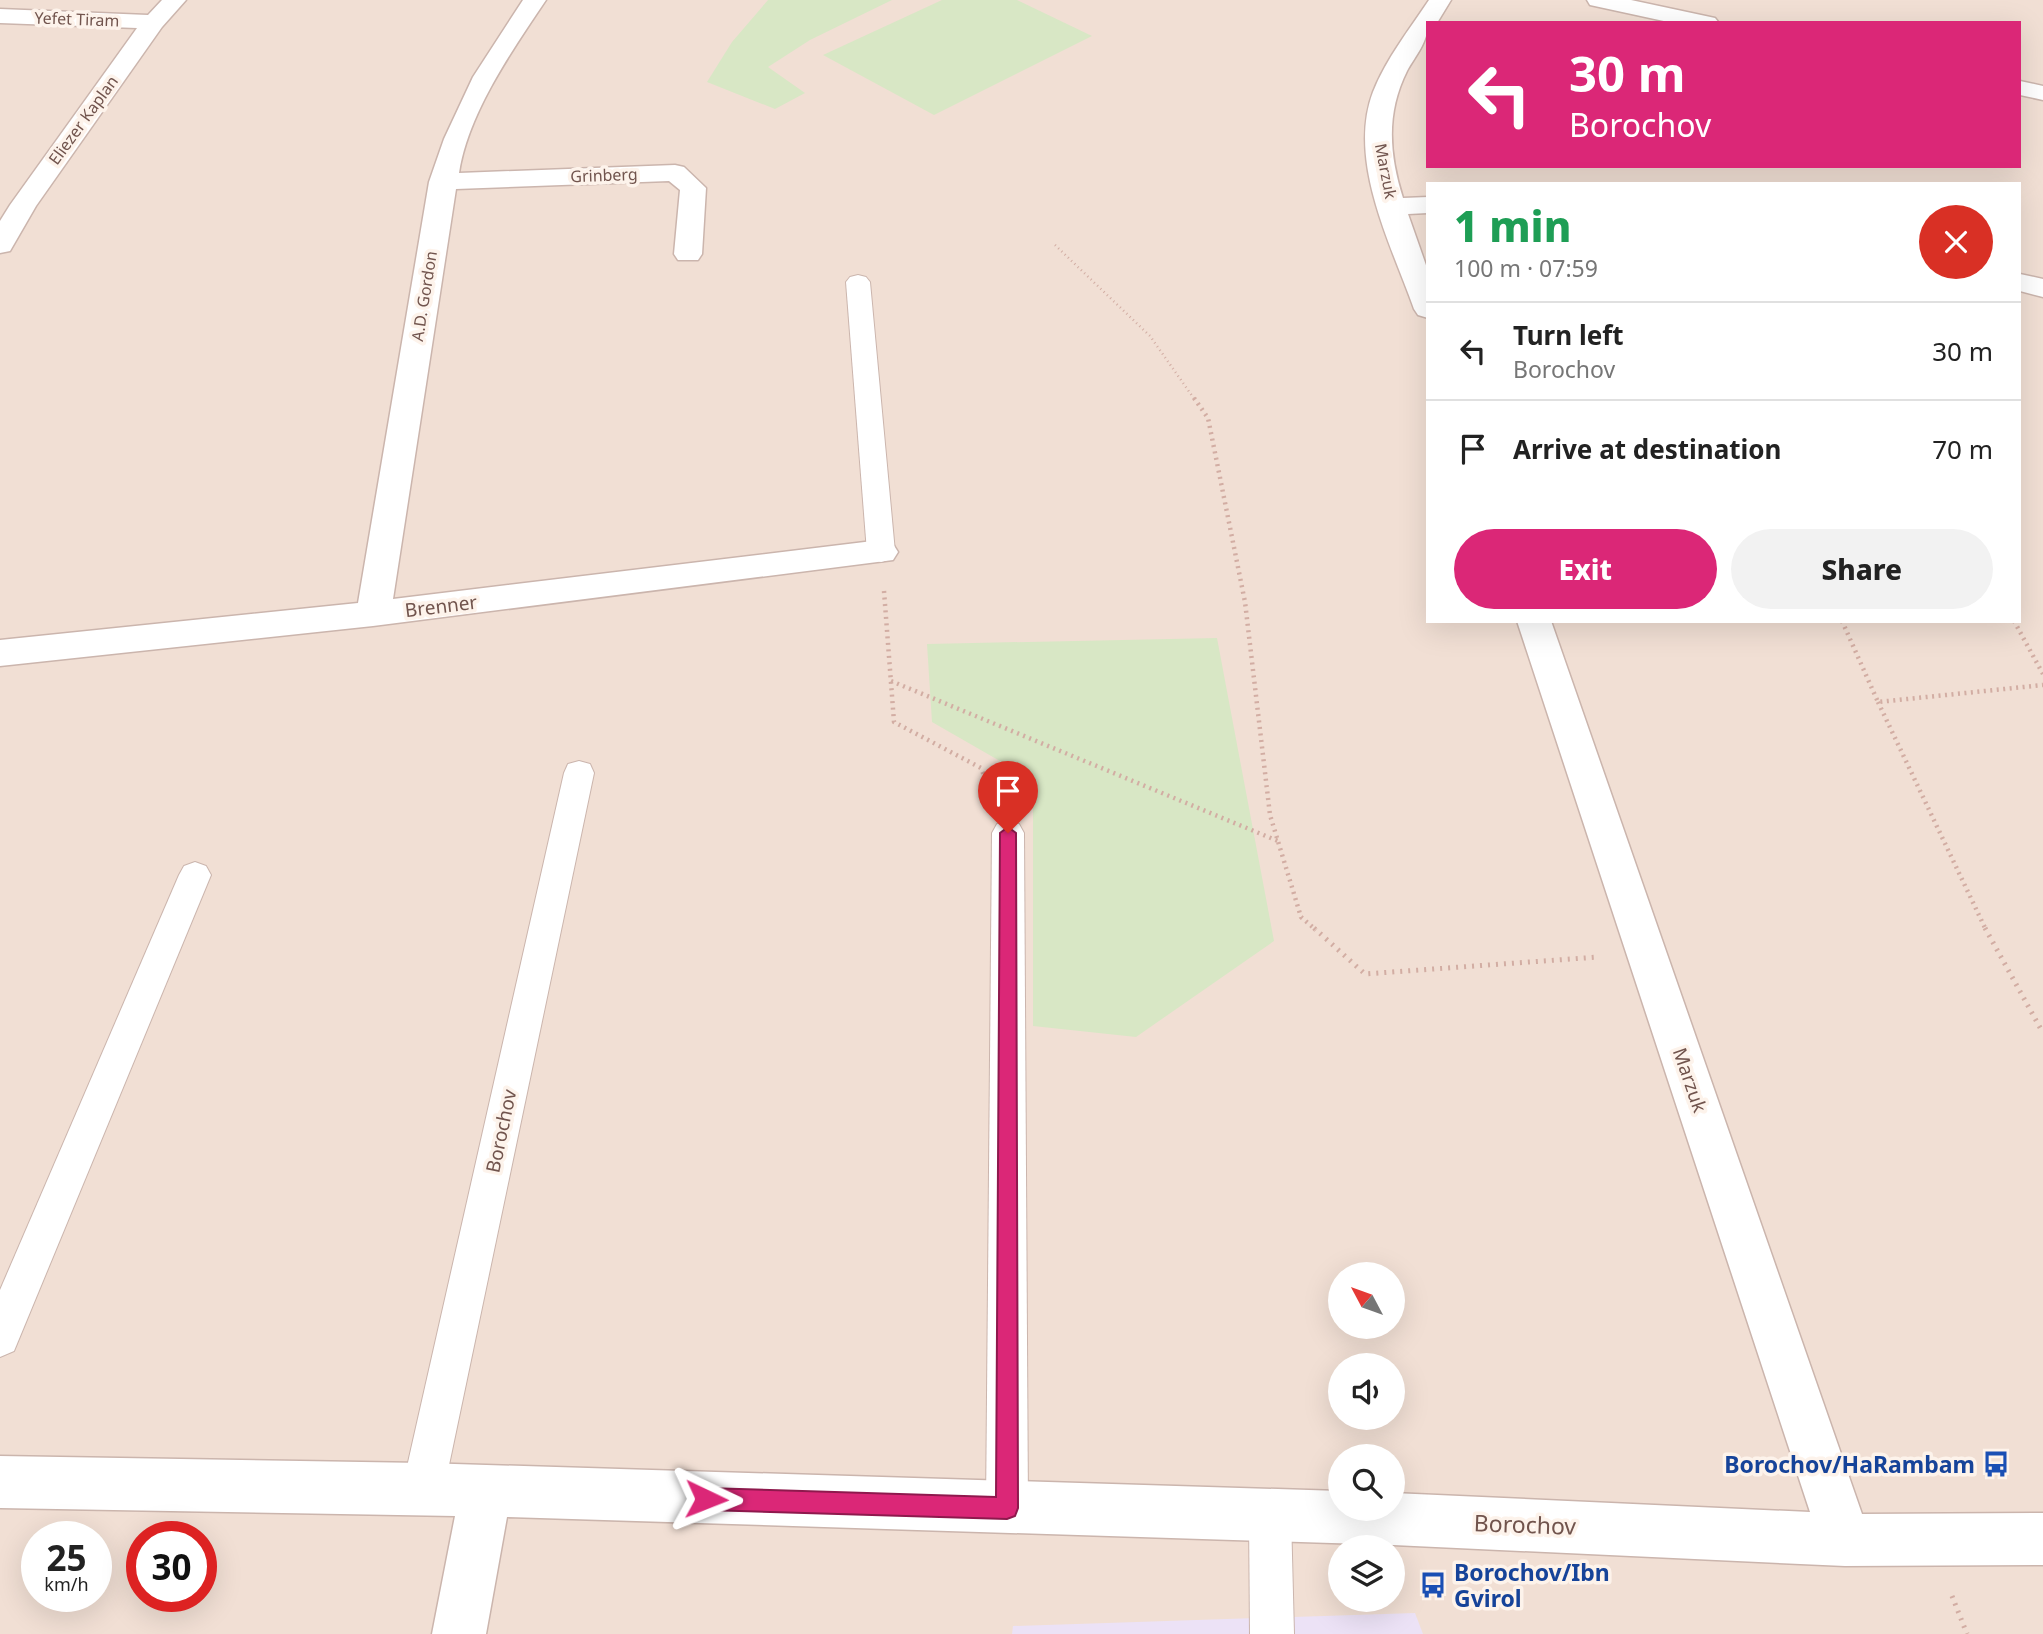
<!DOCTYPE html>
<html lang="en">
<head>
<meta charset="utf-8">
<style>
  :root { --surface:#fff; --page:#f2f2f2; --text:#222; --muted:#767676; --line:#e0e0e0; --accent:#db2777 }
  body { margin:0; font-family:"Noto Sans",sans-serif; background:var(--page); color:var(--text); height:100vh; display:flex; flex-direction:column; font-size:26px; white-space:nowrap }
  * { box-sizing:border-box; margin:0 }
  p { font-size:23px; color:var(--muted) }
  .icon { flex:none; width:38px; height:38px; fill:none; stroke:currentColor; stroke-width:2; stroke-linecap:round; stroke-linejoin:round }
  .map { position:relative; flex:1; overflow:hidden }
  .panel { position:absolute; left:1426px; top:182px; width:595px; height:441px; display:flex; flex-direction:column; background:var(--surface); border-radius:0px; box-shadow:0 7px 28px #0002 }
  .panel>* { flex:none }
  .banner { position:absolute; left:1426px; top:21px; width:595px; height:147px; border-radius:0px; box-shadow:0 7px 28px #0002; background:#db2777; color:#fff; overflow:hidden }
  .needle { width:46px; rotate:311deg }
  .buttons { position:absolute; left:1328px; top:1262px; display:grid; gap:14px }
  .buttons a { display:grid; place-items:center; width:77px; height:77px; border-radius:50%; background:var(--surface); box-shadow:0 7px 28px #0002; font-size:35px }
  .speed { position:absolute; left:21px; top:1521px; display:flex; gap:14px; font-size:35px; font-weight:700; text-align:center }
  .speed>* { display:grid; place-content:center; width:91px; height:91px; border-radius:50%; background:var(--surface); box-shadow:0 7px 28px #0002; line-height:1 }
  .speed small { font-size:18px; font-weight:400 }
  .speed .limit { border:10px solid #d22; background:#fff; color:#111 }
  .pin { position:absolute; display:grid; place-items:center; width:60px; height:60px; color:#fff; margin:-72px -30px; border-radius:50% 50% 50% 0; rotate:-45deg; box-shadow:0 0 7px #0007 }
  .pin .icon { rotate:45deg }
  .me { position:absolute; width:77px; margin:-38px; rotate:92deg; stroke-linejoin:round; filter:drop-shadow(0 0 5px #0008) }
  .turn { display:flex; align-items:center; gap:24px; height:147px; padding:0 28px; font-size:32px }
  .turn .icon { width:91px; height:91px; stroke-width:2.5 }
  .turn b { display:block; font-size:49px; line-height:60px }
  .round { display:grid; place-items:center; flex:none; width:74px; height:74px; border-radius:37px; background:var(--page) }
  .head { display:flex; align-items:center; justify-content:space-between; height:119px; padding:0 28px }
  h1 { font-size:42px; font-weight:800; line-height:52px; color:#1e9e55 }
  .cta { display:flex; gap:14px; margin-top:auto; padding:14px 28px }
  .cta a { flex:1; height:80px; border-radius:42px; background:var(--accent); color:#fff; font-size:28px; font-weight:800; line-height:80px; text-align:center }
  .cta a+a { background:var(--page); color:var(--text) }
  ul { padding:0; list-style:none }
  li { display:flex; align-items:center; gap:21px; height:98px; padding:0 28px; border-top:2px solid var(--line) }
  li div { flex:1 }
  li b { display:block; font-size:26px }
  li em { font-style:normal }
  .map>svg:first-child { display:block }
  .residential { fill:#f1dfd4; fill-rule:evenodd }
  .education { fill:#ece2f6 }
  .green { fill:#d8e7c5 }
  .lines { fill:none; stroke-linecap:round; stroke-linejoin:round }
  .service-casing { stroke:#cbb5ad; stroke-width:2 }
  .minor-casing { stroke:#cbb5ad; stroke-width:3 }
  .path-far2 { stroke:#d2ada3; stroke-width:2.5; stroke-dasharray:1 3.5; stroke-linecap:butt }
  .path-far1 { stroke:#d2ada3; stroke-width:4.5; stroke-dasharray:2 4.5; stroke-linecap:butt }
  .path { stroke:#d2ada3; stroke-width:5; stroke-dasharray:2 6; stroke-linecap:butt }
  .service { fill:#fff; fill-rule:evenodd }
  .minor { fill:#fff; fill-rule:evenodd }
  .route { fill:#db2777; stroke:#8e194d; stroke-width:2 }
  .labels { text-anchor:middle; dominant-baseline:central; stroke-width:7; stroke-linejoin:round; paint-order:stroke }
  .far-street-label { font-size:16px; fill:#71544d; stroke:#fdf3eb }
  .street-label { font-size:19px; fill:#71544d; stroke:#fdf3eb }
  .near-transit-label { font-size:23px; font-weight:bold; fill:#164399; stroke:#fdf3eb; text-anchor:end }
  .near-street-label { font-size:23px; fill:#71544d; stroke:#fdf3eb }
</style>
</head>
<body>
<div class="map">
<svg width="2043" height="1634" viewBox="0 0 2043 1634">
  <rect width="100%" height="100%" fill="#faefe5"/>
  <!-- residential -->
  <path class="residential" d="M 0,0 L 2043,0 L 2043,1634 L 0,1634 ZM 1428,23 L 2020,23 L 2020,166 L 1428,166 ZM 1428,184 L 2020,184 L 2020,621 L 1428,621 ZM 1340,1274 L 1393,1274 L 1393,1326 L 1340,1326 ZM 1340,1365 L 1393,1365 L 1393,1418 L 1340,1418 ZM 1340,1456 L 1393,1456 L 1393,1508 L 1340,1508 ZM 37,1536 L 96,1536 L 96,1596 L 37,1596 ZM 142,1536 L 201,1536 L 201,1596 L 142,1596 ZM 1340,1547 L 1393,1547 L 1393,1600 L 1340,1600 Z"/>
  <!-- education -->
  <path class="education" d="M 1415,1613 L 1423,1634 L 1012,1634 L 1013,1626 Z"/>
  <!-- green -->
  <g class="green">
    <path d="M 768,0 L 892,0 L 810,40 L 768,67 L 805,93 L 775,109 L 707,82 L 732,42 Z"/>
    <path d="M 942,0 L 1017,0 L 1092,36 L 934,115 L 823,55 Z"/>
    <path d="M 1217,638 L 1274,941 L 1136,1037 L 1033,1026 L 1033,780 L 932,722 L 927,644 Z"/>
  </g>
  <g class="lines">
    <!-- service casing -->
    <g class="service-casing">
      <g id="service">
        <path d="M 858,275 L 866,277 L 870,282 L 895,552 L 891,559 L 881,562 L 871,559 L 867,552 L 846,282 L 850,277 Z"/>
        <path d="M 579,761 L 590,764 L 594,773 L 444,1489 L 438,1504 L 423,1510 L 408,1504 L 402,1489 L 564,773 L 568,764 Z"/>
        <path d="M 1008,820 L 1019,824 L 1024,833 L 1028,1508 L 1022,1523 L 1007,1529 L 992,1523 L 986,1508 L 992,833 L 997,824 Z"/>
        <path d="M 195,862 L 206,866 L 211,875 L 14,1351 L 0,1357 L 0,1290 L 179,875 L 184,866 Z"/>
        <path d="M 1270,1495 L 1285,1501 L 1291,1516 L 1294,1634 L 1250,1634 L 1249,1516 L 1255,1501 Z"/>
      </g>
    </g>
    <!-- minor casing -->
    <g class="minor-casing">
      <g id="minor">
        <path d="M 162,0 L 186,0 L 162,27 L 36,206 L 10,251 L 0,253 L 0,221 L 10,205 L 137,28 L 0,23 L 0,9 L 148,15 Z"/>
        <path d="M 523,0 L 546,0 C 513,49 468,113 459,173 L 675,165 L 684,167 L 706,188 L 702,254 L 698,260 L 678,260 L 674,254 L 680,190 L 669,181 L 456,189 L 393,599 L 881,540 L 893,544 L 898,552 L 893,560 L 373,626 L 0,666 L 0,640 L 358,603 L 429,182 L 444,139 L 473,77 Z"/>
        <path d="M 1429,0 L 1451,0 L 1437,23 L 1428,23 C 1428,42 1416,55 1407,71 C 1386,113 1389,154 1403,198 L 1428,197 L 1428,213 L 1408,214 L 1428,271 L 1428,318 L 1418,315 L 1414,309 C 1391,244 1347,161 1373,92 C 1386,59 1409,30 1429,0 Z"/>
        <path d="M 1587,0 L 1631,0 L 1715,18 L 1719,23 L 1673,23 L 1590,5 Z"/>
        <path d="M 2020,81 L 2043,86 L 2043,100 L 2020,95 Z"/>
        <path d="M 2020,274 L 2043,279 L 2043,297 L 2020,291 Z"/>
        <path d="M 1517,621 L 1551,621 L 1862,1514 L 2043,1513 L 2043,1565 L 1845,1566 L 1393,1545 L 507,1517 L 486,1634 L 432,1634 L 455,1516 L 0,1508 L 0,1456 L 423,1463 L 1340,1491 L 1340,1508 L 1393,1508 L 1393,1493 L 1810,1512 Z"/>
      </g>
    </g>
    <!-- path-far2 -->
    <path class="path-far2" d="M 1055,245 L 1150,336 L 1195,400"/>
    <!-- path-far1 -->
    <g class="path-far1">
      <path d="M 1194,398 L 1208,418 L 1245,602 L 1270,815 L 1301,917 L 1316,930"/>
      <path d="M 884,591 L 894,722 L 981,768 L 991,793"/>
      <path d="M 1842,621 L 1878,702 L 2043,685"/>
      <path d="M 2014,621 L 2043,674"/>
      <path d="M 891,681 L 1278,841"/>
      <path d="M 1878,702 L 1986,930"/>
    </g>
    <!-- path -->
    <g class="path">
      <path d="M 1314,928 L 1365,974 L 1598,957"/>
      <path d="M 1985,928 L 2043,1033"/>
      <path d="M 1952,1596 L 1967,1634"/>
    </g>
    <!-- service -->
    <use href="#service" class="service"/>
    <!-- minor -->
    <use href="#minor" class="minor"/>
  </g>
  <!-- route -->
  <path class="route" d="M 1008,827 L 1016,833 L 1018,1508 L 1015,1516 L 1007,1519 L 706,1510 L 699,1507 L 696,1499 L 699,1492 L 706,1488 L 996,1497 L 1000,833 Z"/>
  <!-- icons -->
  <defs>
    <g id="bus-bare" transform="scale(2.1)"><path d="M-5-6H5V4H4V6H2V4H-2V6H-4V4H-5ZM-3.5-4V0h7V-4ZM-3.5 1.2v1.5H-2V1.2ZM2 1.2v1.5H3.5V1.2Z" fill="#1a4fb4" stroke="#fdf3eb" stroke-width="2.5" paint-order="stroke"/></g>
  </defs>
  <g fill-rule="evenodd">
    <use href="#bus-bare" x="1996" y="1464"/>
    <use href="#bus-bare" x="1433" y="1585"/>
  </g>
  <g class="labels">
    <!-- far-street labels -->
    <g class="far-street-label">
      <text transform="translate(77 19) rotate(2)">Yefet Tiram</text>
      <text transform="translate(83 120) rotate(-54)">Eliezer Kaplan</text>
      <text transform="translate(1386 171) rotate(79)">Marzuk</text>
      <text transform="translate(604 175) rotate(-2)">Grinberg</text>
      <text transform="translate(424 296) rotate(-81)">A.D. Gordon</text>
    </g>
    <!-- street labels -->
    <g class="street-label">
      <text transform="translate(441 606) rotate(-7)">Brenner</text>
      <text transform="translate(1690 1080) rotate(71)">Marzuk</text>
      <text transform="translate(501 1131) rotate(-78)">Borochov</text>
    </g>
    <!-- near-transit labels -->
    <g class="near-transit-label">
      <text x="1975" y="1464">Borochov/HaRambam</text>
      <text x="1454" y="1572" text-anchor="start">Borochov/Ibn<tspan x="1454" dy="26">Gvirol</tspan></text>
    </g>
    <!-- near-street labels -->
    <g class="near-street-label">
      <text transform="translate(1525 1524) rotate(2)">Borochov</text>
    </g>
  </g>
</svg>
<div class="buttons">
<a><svg class="needle" viewBox="-14 -14 28 28"><path d="M0-13l5 13h-10z" fill="#e53935"/><path d="M0 13l5-13h-10z" fill="#767676"/></svg></a>
<a><svg class="icon" aria-label="sound" viewBox="0 0 24 24"><path d="M4 9h4l5-4v14l-5-4H4zM17 9q2 3 0 6"/></svg></a>
<a><svg class="icon" aria-label="search" viewBox="0 0 24 24"><circle cx="10" cy="10" r="6"/><path d="M15 15l6 6"/></svg></a>
<a><svg class="icon" aria-label="layers" viewBox="0 0 24 24"><path d="M12 4l9 5-9 5-9-5zM3 14l9 5 9-5"/></svg></a>
</div>
<div class="speed"><div>25<small>km/h</small></div><div class="limit">30</div></div>
<div class="pin" style="left:1008px;top:833px;background:#d93025"><svg class="icon" aria-label="arrive" viewBox="0 0 24 24"><path d="M6 21V4h12l-3 4 3 4H6"/></svg></div>
<svg class="me" style="left:706px;top:1499px" viewBox="-20 -20 40 40"><path d="M0-17L14 15 0 8-14 15z" fill="#db2777" stroke="#fff" stroke-width="4"/></svg>
<div class="banner">
<div class="turn"><svg class="icon" aria-label="left" viewBox="0 0 24 24"><path d="M17 20v-9H6M10 6l-5 5 5 5"/></svg><div><b>30 m</b>Borochov</div></div>
</div>
<section class="panel">
<div class="head"><div><h1>1 min</h1><p>100 m · 07:59</p></div><a class="round" style="background:#d93025;color:#fff"><svg class="icon" aria-label="close" viewBox="0 0 24 24"><path d="M6 6l12 12M18 6L6 18"/></svg></a></div>
<ul>
<li><svg class="icon" aria-label="left" viewBox="0 0 24 24"><path d="M17 20v-9H6M10 6l-5 5 5 5"/></svg><div><b>Turn left</b><p>Borochov</p></div><em>30 m</em></li>
<li><svg class="icon" aria-label="arrive" viewBox="0 0 24 24"><path d="M6 21V4h12l-3 4 3 4H6"/></svg><div><b>Arrive at destination</b></div><em>70 m</em></li>
</ul>
<div class="cta"><a>Exit</a><a>Share</a></div>
</section>
</div>
</body>
</html>
